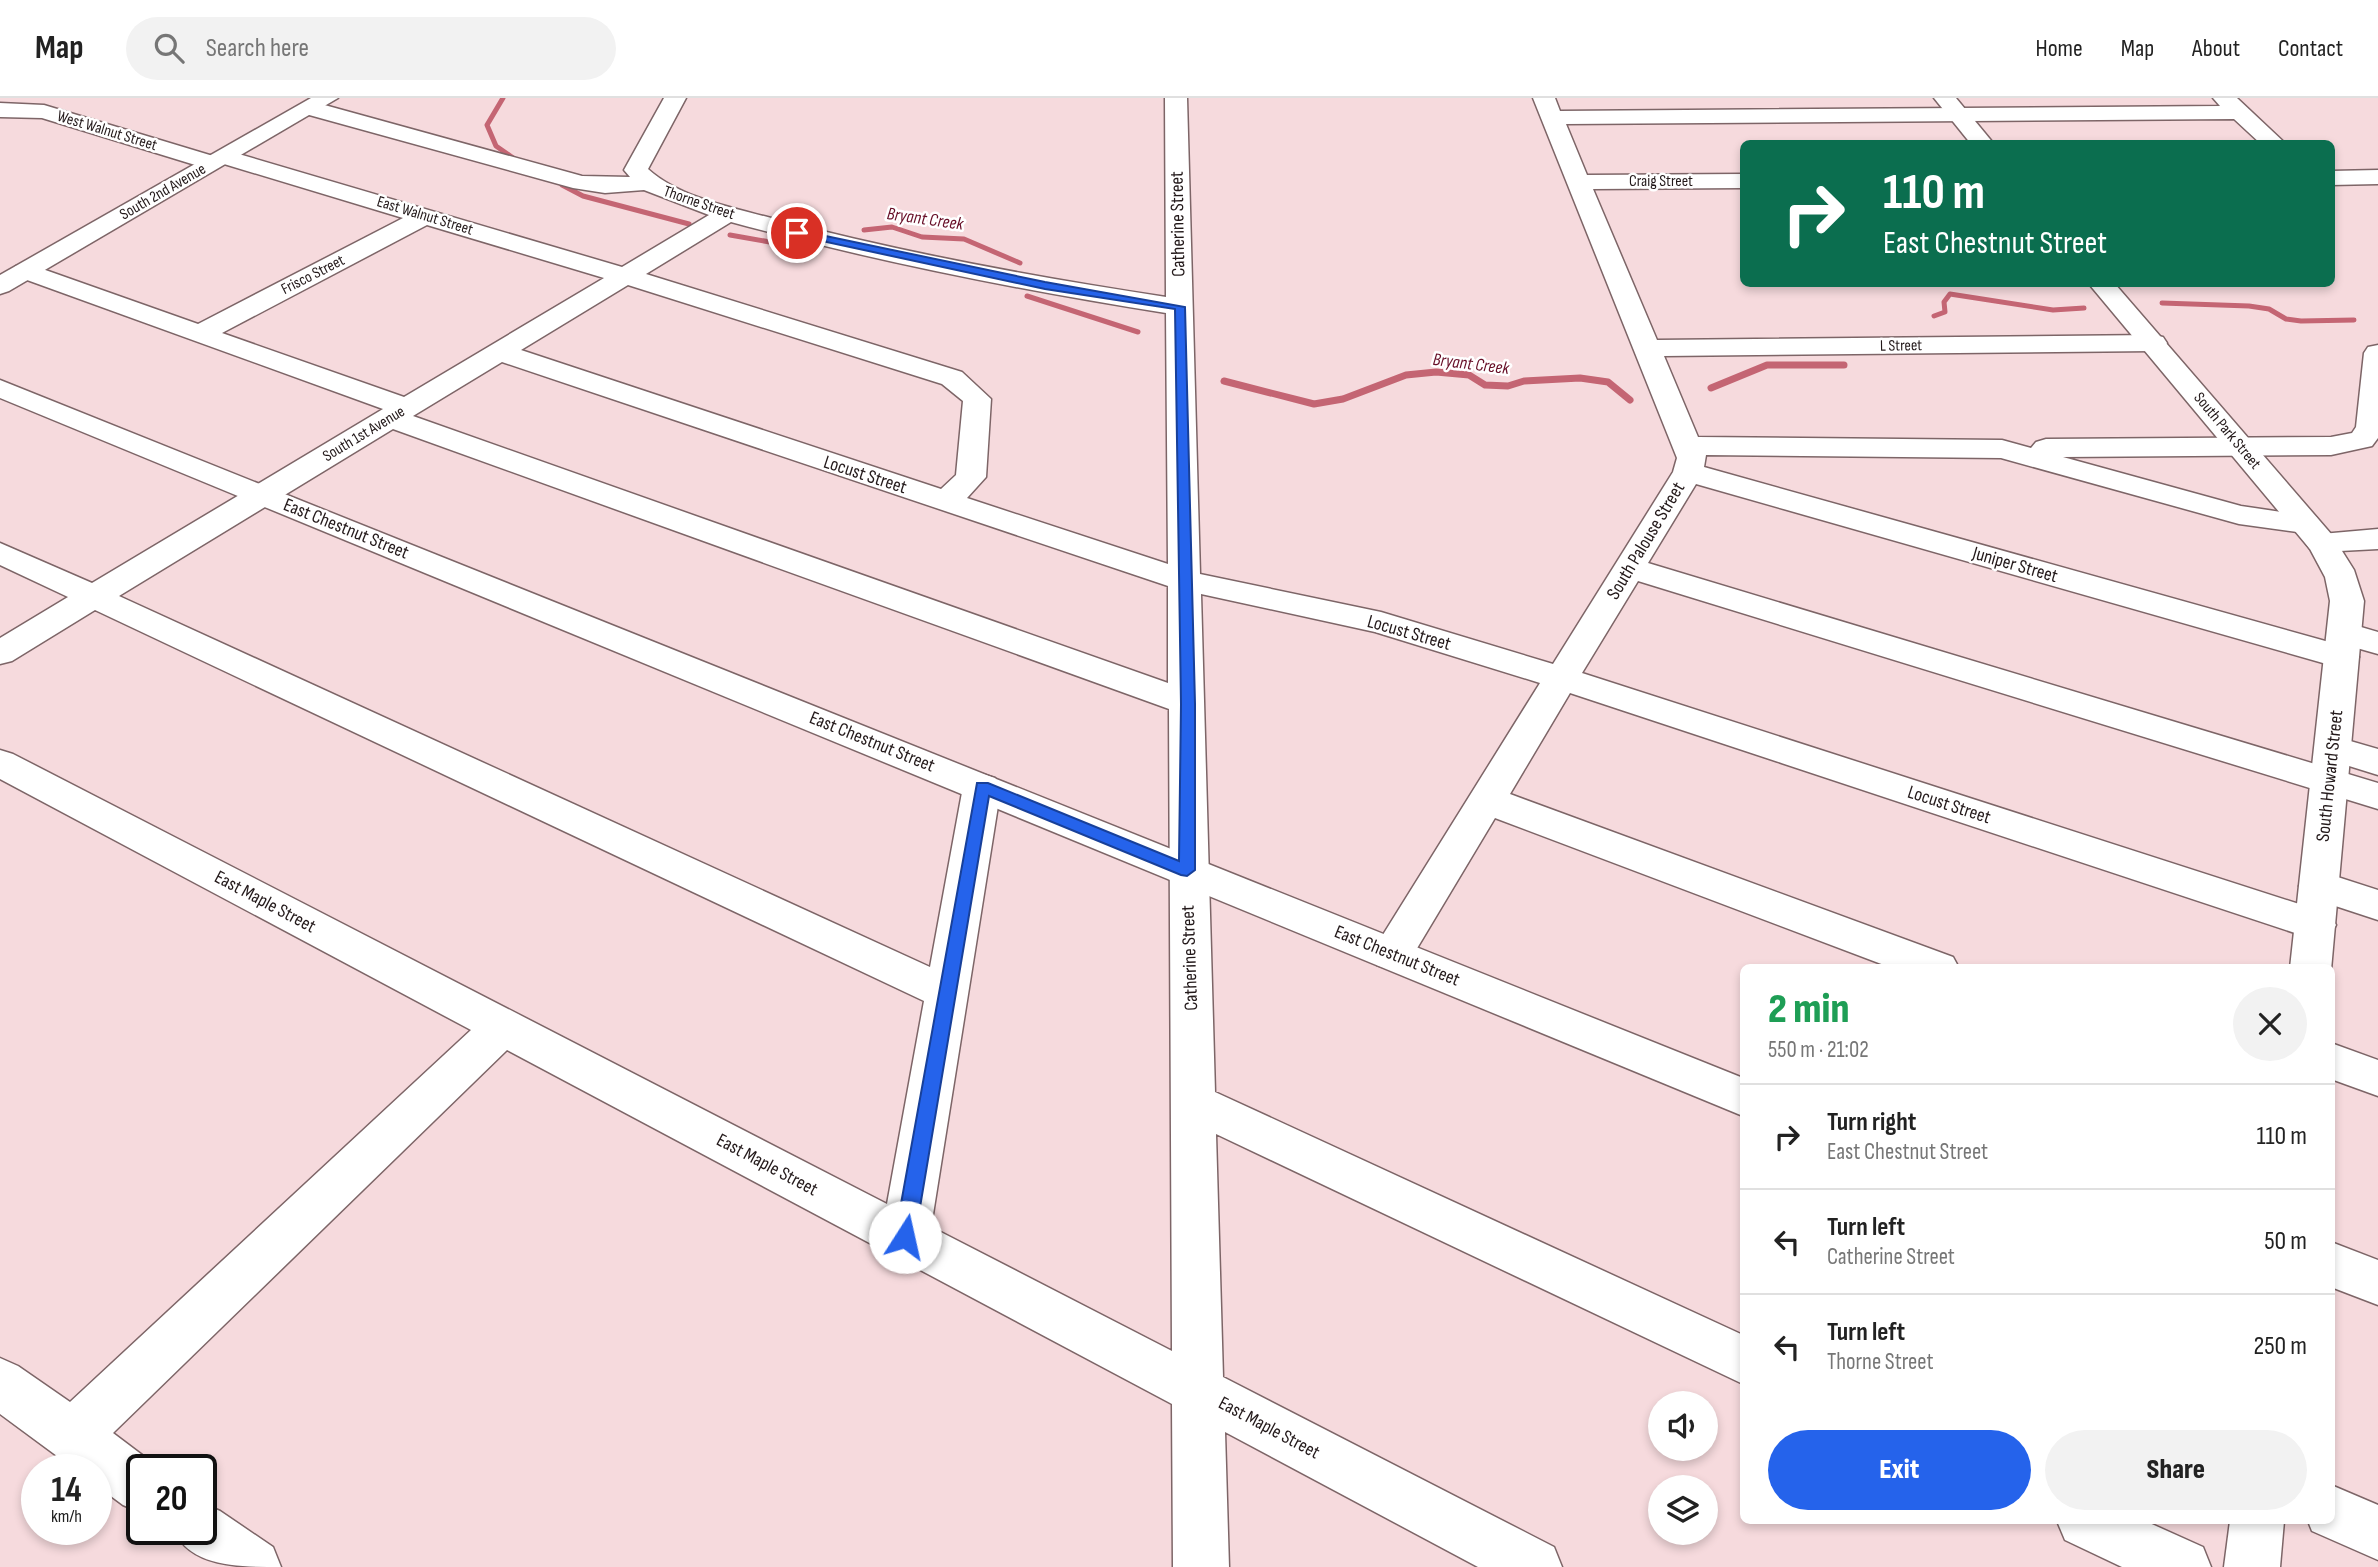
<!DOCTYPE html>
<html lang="en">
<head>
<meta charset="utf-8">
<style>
  :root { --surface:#fff; --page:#f2f2f2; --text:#222; --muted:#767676; --line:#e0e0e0; --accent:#2563eb }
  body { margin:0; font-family:"Sofia Sans Condensed",sans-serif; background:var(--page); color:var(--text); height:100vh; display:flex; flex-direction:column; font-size:26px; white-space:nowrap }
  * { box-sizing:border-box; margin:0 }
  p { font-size:23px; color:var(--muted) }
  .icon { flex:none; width:38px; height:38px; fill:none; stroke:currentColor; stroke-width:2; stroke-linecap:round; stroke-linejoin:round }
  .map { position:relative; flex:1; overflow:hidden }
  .details { position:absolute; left:1740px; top:866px; width:595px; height:560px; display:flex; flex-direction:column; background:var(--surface); border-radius:10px; box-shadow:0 4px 10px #0003 }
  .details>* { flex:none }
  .hud { position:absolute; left:1740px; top:42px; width:595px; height:147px; border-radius:10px; box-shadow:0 4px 10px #0003; background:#0b6e4f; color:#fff; overflow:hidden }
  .fabs { position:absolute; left:1648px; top:1293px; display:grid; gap:14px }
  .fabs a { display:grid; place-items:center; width:70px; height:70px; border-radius:50%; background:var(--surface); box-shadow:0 4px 10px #0003; font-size:35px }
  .speed { position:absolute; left:21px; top:1356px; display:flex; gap:14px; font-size:35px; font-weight:700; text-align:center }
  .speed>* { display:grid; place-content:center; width:91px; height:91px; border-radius:50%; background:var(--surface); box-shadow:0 4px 10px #0003; line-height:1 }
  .speed small { font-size:18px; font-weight:400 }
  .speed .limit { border:4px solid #111; border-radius:10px; background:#fff; color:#111 }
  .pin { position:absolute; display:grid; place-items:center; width:60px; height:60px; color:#fff; margin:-30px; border:4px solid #fff; border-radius:50%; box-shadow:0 2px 7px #0007 }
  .me { position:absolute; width:77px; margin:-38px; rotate:10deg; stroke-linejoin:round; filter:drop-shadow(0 0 5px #0008) }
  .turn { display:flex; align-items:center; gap:24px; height:147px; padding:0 28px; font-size:32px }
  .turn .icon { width:91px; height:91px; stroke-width:2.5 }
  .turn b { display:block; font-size:49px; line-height:60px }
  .round { display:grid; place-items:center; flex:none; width:74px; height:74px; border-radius:37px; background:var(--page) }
  .headline { display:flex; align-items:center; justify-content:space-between; height:119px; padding:0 28px }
  h1 { font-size:42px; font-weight:800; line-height:52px; color:#1e9e55 }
  .primary-button { display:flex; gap:14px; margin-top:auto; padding:14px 28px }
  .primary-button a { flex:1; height:80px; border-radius:42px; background:var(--accent); color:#fff; font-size:28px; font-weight:800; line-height:80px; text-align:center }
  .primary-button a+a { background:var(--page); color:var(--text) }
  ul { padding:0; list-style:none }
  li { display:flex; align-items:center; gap:21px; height:105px; padding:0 28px; border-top:2px solid var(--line) }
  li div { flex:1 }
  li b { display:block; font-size:26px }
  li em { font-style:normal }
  header { display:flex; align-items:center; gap:42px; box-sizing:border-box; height:98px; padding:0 35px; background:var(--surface); border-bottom:2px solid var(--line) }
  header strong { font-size:33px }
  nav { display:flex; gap:38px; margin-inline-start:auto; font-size:24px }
  .search { width:490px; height:63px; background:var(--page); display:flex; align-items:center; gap:18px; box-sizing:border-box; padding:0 24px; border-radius:38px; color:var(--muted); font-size:26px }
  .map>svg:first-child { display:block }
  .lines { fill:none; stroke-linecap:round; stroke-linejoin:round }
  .stream-far1 { stroke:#c46573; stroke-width:5 }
  .stream { stroke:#c46573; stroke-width:7 }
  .minor-casing { stroke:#7d6567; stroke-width:3 }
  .major-casing { stroke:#7d6567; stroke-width:3 }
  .minor { fill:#fff; fill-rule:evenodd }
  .major { fill:#fff; fill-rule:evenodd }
  .route { fill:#2563eb; stroke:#184099; stroke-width:2 }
  .labels { text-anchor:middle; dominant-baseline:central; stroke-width:5; stroke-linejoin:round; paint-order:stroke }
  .far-street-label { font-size:16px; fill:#23191a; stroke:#fff }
  .far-water-label { font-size:18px; font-style:italic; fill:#670e27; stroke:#fff }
  .street-label { font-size:19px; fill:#23191a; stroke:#fff }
</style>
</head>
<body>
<header>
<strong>Map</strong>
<div class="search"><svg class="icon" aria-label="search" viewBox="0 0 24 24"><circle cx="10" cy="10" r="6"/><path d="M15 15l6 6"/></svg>Search here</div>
<nav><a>Home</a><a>Map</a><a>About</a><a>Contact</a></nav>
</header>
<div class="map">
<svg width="2378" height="1469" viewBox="0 0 2378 1469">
  <rect width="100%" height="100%" fill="#f6dadd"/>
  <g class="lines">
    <!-- stream-far1 -->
    <g class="stream-far1">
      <path d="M 503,0 L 487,27 L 496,48 L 516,62"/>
      <path d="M 562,87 L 583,98 L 689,126"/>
      <path d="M 864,132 L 892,129 L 922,139 L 964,141 L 1020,165"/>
      <path d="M 730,137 L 793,148"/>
      <path d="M 1027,198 L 1138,234"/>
      <path d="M 2162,205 L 2249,208 L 2269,211 L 2286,221 L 2301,223 L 2354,222"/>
      <path d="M 1934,218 L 1945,214 L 1944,204 L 1950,196 L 2053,212 L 2084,210"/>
    </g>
    <!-- stream -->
    <g class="stream">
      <path d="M 1224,283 L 1314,306 L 1343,301 L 1406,277 L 1436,274 L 1469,277 L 1485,287 L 1508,288 L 1524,283 L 1580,280 L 1608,284 L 1630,302"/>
      <path d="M 1711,290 L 1767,267 L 1844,267"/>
    </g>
    <!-- minor casing -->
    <g class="minor-casing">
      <g id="minor">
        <path d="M 664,0 L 686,0 L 648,71 C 680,100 734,110 775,121 C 903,155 1035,179 1166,199 L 1165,0 L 1187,0 L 1200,476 L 1381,514 L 1553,566 L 1673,374 L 1677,360 L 1533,0 L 1555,0 L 1560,13 L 2220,8 L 2213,0 L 2237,0 L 2286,46 L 2261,46 L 2234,21 L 1566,26 L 1587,77 L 1743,76 L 1743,90 L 1593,91 L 1657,242 L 2153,237 L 2163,239 L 2167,245 L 2163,251 L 2153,253 L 1664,258 L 1698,339 L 2002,342 L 2031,350 L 2036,344 L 2046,341 L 2331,339 L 2352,335 L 2356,329 L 2364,255 L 2368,249 L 2378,247 L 2378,340 L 2372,348 L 2331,357 L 2063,359 L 2241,408 L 2316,419 L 2321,426 L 2316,433 L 2305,435 L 2239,426 L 2001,360 L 1706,357 L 1704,369 L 2354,551 L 2359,559 L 2354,567 L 2342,570 L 2330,567 L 1696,386 L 1648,465 L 2378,685 L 2378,711 L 1638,483 L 1582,575 L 2330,816 L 2336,827 L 2330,838 L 2316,842 L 1570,595 L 1510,696 L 1953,859 L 1959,870 L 1892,870 L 1495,720 L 1407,867 L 1392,872 L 1377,867 L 1371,856 L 1540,585 L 1375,534 L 1201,496 L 1215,994 L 1743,1237 L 1743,1286 L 1216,1036 L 1223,1279 L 1554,1449 L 1562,1469 L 1478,1469 L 1225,1334 L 1229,1469 L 1173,1469 L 1172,1306 L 507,952 L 113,1335 L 162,1372 L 142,1372 L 142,1415 L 123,1407 L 96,1387 L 96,1372 L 76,1372 L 0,1316 L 0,1260 L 18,1268 L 70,1304 L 471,932 L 0,681 L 0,652 L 13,656 L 887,1106 L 924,903 L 95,512 L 12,563 L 0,566 L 0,540 L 68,499 L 0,467 L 0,445 L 92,485 L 383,311 L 16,178 L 12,173 L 16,168 L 34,168 L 198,226 L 403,120 L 224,66 L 213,72 L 205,70 L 42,20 L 0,19 L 0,5 L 44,7 L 213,58 L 224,52 L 232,54 L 622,169 L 709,117 L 644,92 L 605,95 L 573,90 L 302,15 L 299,10 L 310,3 L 582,78 L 630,79 L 624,72 ZM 731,124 C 874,163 1020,192 1166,215 L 1168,466 L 967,400 L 986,379 L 991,301 L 962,274 L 646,176 ZM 427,127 L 604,180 L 404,299 L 222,235 ZM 628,187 L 942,286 L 963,303 L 956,377 L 941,391 L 521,252 ZM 502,264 L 1168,488 L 1168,585 L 413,318 ZM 393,331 L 1169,611 L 1172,1253 L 931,1129 L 1001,689 L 995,680 L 982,676 L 969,680 L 963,689 L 930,869 L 119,498 Z"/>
        <path d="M 2378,72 L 2378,86 L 2331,87 L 2331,73 Z"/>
        <path d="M 2378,431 L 2378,451 L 2321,454 L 2310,451 L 2305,444 L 2310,437 Z"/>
        <path d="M 2344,524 L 2378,534 L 2378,556 L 2332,543 L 2327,535 L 2332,527 Z"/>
        <path d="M 2333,638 L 2378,651 L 2378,677 L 2320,659 L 2315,650 L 2320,641 Z"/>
        <path d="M 2319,773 L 2378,792 L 2378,822 L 2305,798 L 2299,788 L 2305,778 Z"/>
        <path d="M 2331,945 L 2378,962 L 2378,998 L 2331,981 Z"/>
        <path d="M 2331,1144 L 2378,1162 L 2378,1207 L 2331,1189 Z"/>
        <path d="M 2331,1387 L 2378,1407 L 2378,1462 L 2312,1433 L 2308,1423 L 2331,1423 Z"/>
        <path d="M 201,1405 L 220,1413 L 273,1449 L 281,1469 C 238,1469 190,1469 174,1432 L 201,1432 Z"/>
        <path d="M 2057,1423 L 2145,1423 L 2203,1449 L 2211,1469 L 2122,1469 L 2065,1442 Z"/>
      </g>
    </g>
    <!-- major casing -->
    <g class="major-casing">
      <g id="major">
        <path d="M 311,0 L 338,0 L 9,193 L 0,196 L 0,177 Z"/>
        <path d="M 1934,0 L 1956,0 L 1994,46 L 1971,46 Z"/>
        <path d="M 2089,186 L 2115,186 L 2332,437 L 2354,472 L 2364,503 L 2331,872 L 2290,870 L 2330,503 L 2325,479 L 2310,451 Z"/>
        <path d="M 0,282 L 1743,980 L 1743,1018 L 0,300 Z"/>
        <path d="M 2230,1423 L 2284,1423 L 2280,1469 L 2224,1469 Z"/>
      </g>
    </g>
    <!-- minor -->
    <use href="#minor" class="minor"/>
    <!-- major -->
    <use href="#major" class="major"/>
  </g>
  <!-- route -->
  <path class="route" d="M 797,132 L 1045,184 L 1185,209 L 1195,606 L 1195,772 L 1187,778 L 1181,777 L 989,698 L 915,1139 L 912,1146 L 905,1148 L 898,1146 L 895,1139 L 977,685 L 988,685 L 1179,763 L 1181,606 L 1175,211 L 1045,191 L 794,137 L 794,133 Z"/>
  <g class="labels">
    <!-- far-street labels -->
    <g class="far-street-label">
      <text transform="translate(107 33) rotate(17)">West Walnut Street</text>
      <text x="1661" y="83">Craig Street</text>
      <text transform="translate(163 94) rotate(-30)">South 2nd Avenue</text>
      <text transform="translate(699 105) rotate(19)">Thorne Street</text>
      <text transform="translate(425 118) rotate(17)">East Walnut Street</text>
      <text transform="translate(313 177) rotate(-27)">Frisco Street</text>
      <text transform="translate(1901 248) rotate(-1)">L Street</text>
      <text transform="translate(2227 333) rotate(50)">South Park Street</text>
      <text transform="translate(364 336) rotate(-31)">South 1st Avenue</text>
    </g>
    <!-- far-water labels -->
    <g class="far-water-label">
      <text transform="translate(925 121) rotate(8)">Bryant Creek</text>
      <text transform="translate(1471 266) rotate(7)">Bryant Creek</text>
    </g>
    <!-- street labels -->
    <g class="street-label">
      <text transform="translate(1178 126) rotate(-91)">Catherine Street</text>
      <text transform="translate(865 377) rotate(18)">Locust Street</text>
      <text transform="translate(346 431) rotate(22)">East Chestnut Street</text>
      <text transform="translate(1646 443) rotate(-59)">South Palouse Street</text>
      <text transform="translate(2015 467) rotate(16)">Juniper Street</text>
      <text transform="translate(1409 535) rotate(16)">Locust Street</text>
      <text transform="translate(872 644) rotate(22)">East Chestnut Street</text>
      <text transform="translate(2330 678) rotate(-84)">South Howard Street</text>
      <text transform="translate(1949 707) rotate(18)">Locust Street</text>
      <text transform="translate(265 804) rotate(28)">East Maple Street</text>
      <text transform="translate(1397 858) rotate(22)">East Chestnut Street</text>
      <text transform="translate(1190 860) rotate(-92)">Catherine Street</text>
      <text transform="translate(767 1067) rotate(28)">East Maple Street</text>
      <text transform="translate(1269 1330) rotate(28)">East Maple Street</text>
    </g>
  </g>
</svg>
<div class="fabs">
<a><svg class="icon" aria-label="sound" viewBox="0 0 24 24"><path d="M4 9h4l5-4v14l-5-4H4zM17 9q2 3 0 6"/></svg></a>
<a><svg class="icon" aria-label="layers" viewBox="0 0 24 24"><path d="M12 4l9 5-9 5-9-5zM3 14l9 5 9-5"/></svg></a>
</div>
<div class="speed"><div>14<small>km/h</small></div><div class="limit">20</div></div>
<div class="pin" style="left:797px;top:135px;background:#d93025"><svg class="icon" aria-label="arrive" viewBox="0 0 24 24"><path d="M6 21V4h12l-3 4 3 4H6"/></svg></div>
<svg class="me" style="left:905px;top:1139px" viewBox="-20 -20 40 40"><circle r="19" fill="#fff"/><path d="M0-13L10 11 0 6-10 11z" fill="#2563eb"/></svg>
<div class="hud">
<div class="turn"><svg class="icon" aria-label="right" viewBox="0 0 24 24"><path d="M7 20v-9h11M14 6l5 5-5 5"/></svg><div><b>110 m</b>East Chestnut Street</div></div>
</div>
<section class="details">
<div class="headline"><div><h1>2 min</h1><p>550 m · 21:02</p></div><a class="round"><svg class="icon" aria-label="close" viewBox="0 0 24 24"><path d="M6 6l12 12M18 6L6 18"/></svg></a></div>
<ul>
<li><svg class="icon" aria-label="right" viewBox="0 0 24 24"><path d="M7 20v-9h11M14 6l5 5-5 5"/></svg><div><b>Turn right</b><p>East Chestnut Street</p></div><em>110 m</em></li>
<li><svg class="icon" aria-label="left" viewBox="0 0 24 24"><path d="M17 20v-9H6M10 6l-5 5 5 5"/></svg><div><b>Turn left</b><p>Catherine Street</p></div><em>50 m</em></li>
<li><svg class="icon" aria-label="left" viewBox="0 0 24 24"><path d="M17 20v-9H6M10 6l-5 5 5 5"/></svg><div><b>Turn left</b><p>Thorne Street</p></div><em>250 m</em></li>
</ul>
<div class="primary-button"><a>Exit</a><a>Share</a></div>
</section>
</div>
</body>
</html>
